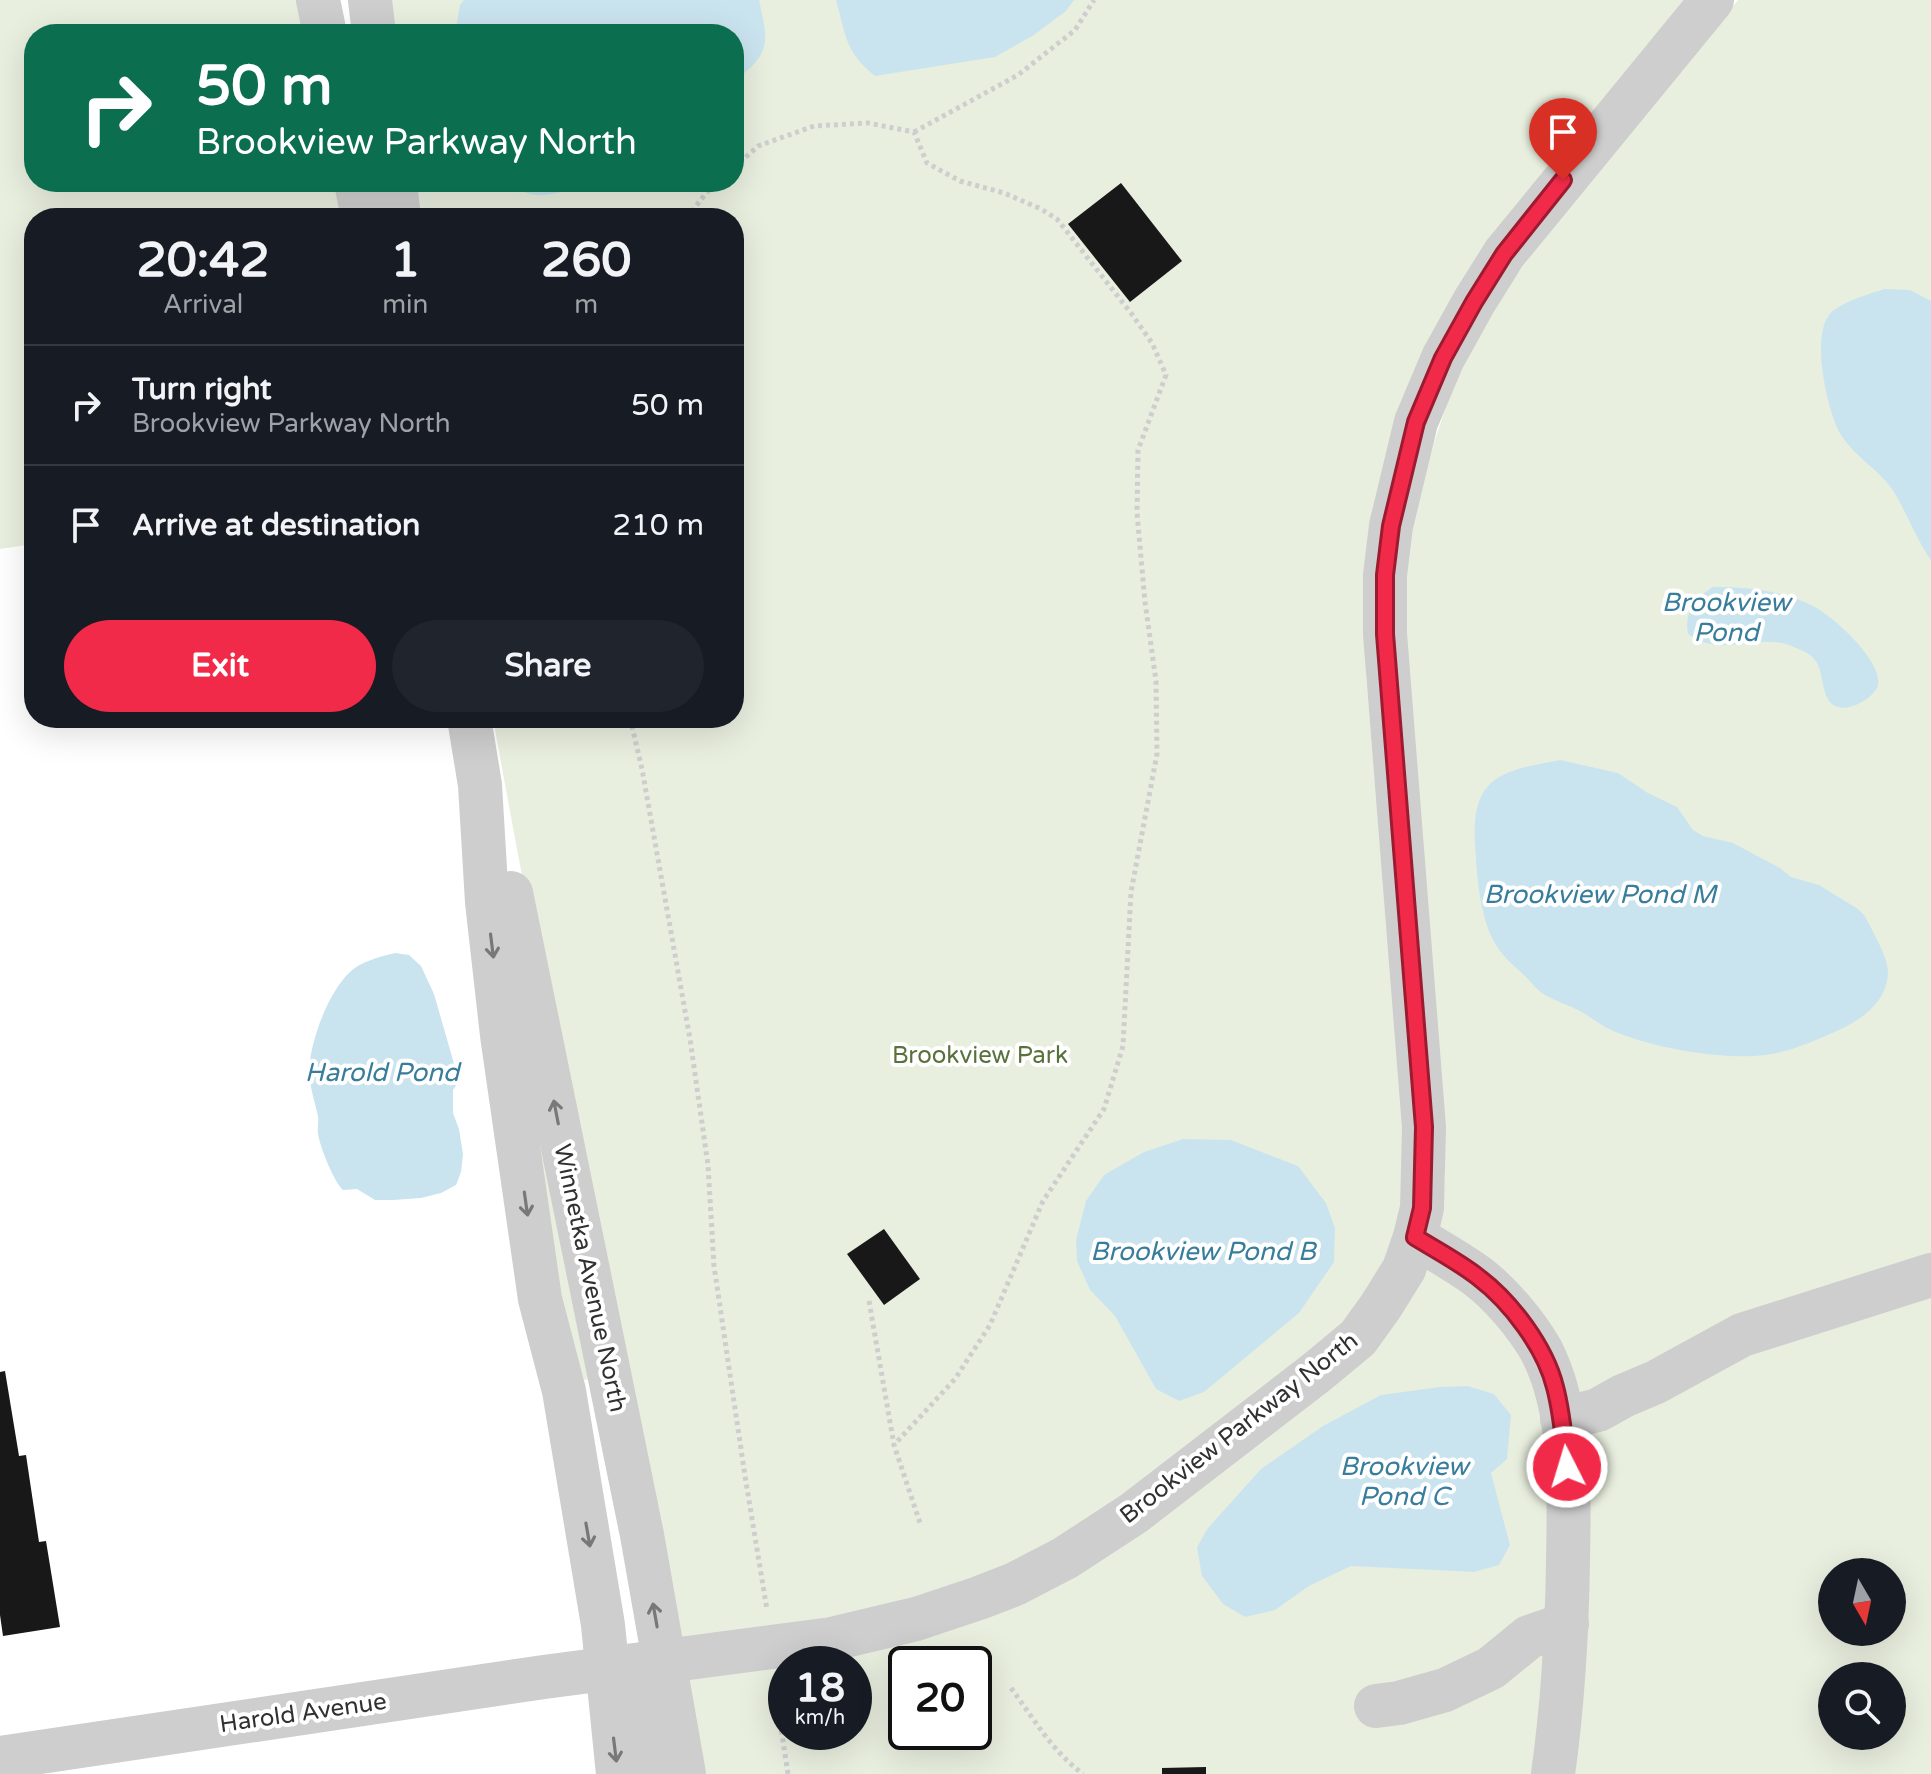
<!DOCTYPE html>
<html lang="en">
<head>
<meta charset="utf-8">
<style>
  :root { --surface:#171b24; --page:#20242c; --text:#f1f3f6; --muted:#9ea1a6; --line:#363941; --accent:#f22a4a }
  body { margin:0; font-family:"Varela Round",sans-serif; background:var(--page); color:var(--text); height:100vh; display:flex; flex-direction:column; font-size:30px; white-space:nowrap }
  * { box-sizing:border-box; margin:0 }
  p { font-size:26px; color:var(--muted) }
  .icon { flex:none; width:44px; height:44px; fill:none; stroke:currentColor; stroke-width:2; stroke-linecap:round; stroke-linejoin:round }
  .map { position:relative; flex:1; overflow:hidden }
  .details { position:absolute; left:24px; top:208px; width:720px; height:520px; display:flex; flex-direction:column; background:var(--surface); border-radius:32px; box-shadow:0 8px 32px #0002 }
  .details>* { flex:none }
  .guide { position:absolute; left:24px; top:24px; width:720px; height:168px; border-radius:32px; box-shadow:0 8px 32px #0002; background:#0b6e4f; color:#fff; overflow:hidden }
  .needle { width:52px; rotate:171deg }
  .fabs { position:absolute; left:1818px; top:1558px; display:grid; gap:16px }
  .fabs a { display:grid; place-items:center; width:88px; height:88px; border-radius:50%; background:var(--surface); box-shadow:0 8px 32px #0002; font-size:40px }
  .speed { position:absolute; left:768px; top:1646px; display:flex; gap:16px; font-size:40px; font-weight:700; text-align:center }
  .speed>* { display:grid; place-content:center; width:104px; height:104px; border-radius:50%; background:var(--surface); box-shadow:0 8px 32px #0002; line-height:1 }
  .speed small { font-size:20px; font-weight:400 }
  .speed .limit { border:4px solid #111; border-radius:12px; background:#fff; color:#111 }
  .pin { position:absolute; display:grid; place-items:center; width:68px; height:68px; color:#fff; margin:-82px -34px; border-radius:50% 50% 50% 0; rotate:-45deg; box-shadow:0 0 8px #0007 }
  .pin .icon { rotate:45deg }
  .me { position:absolute; width:88px; margin:-44px; rotate:355deg; stroke-linejoin:round; filter:drop-shadow(0 0 6px #0008) }
  .turn { display:flex; align-items:center; gap:28px; height:168px; padding:0 40px; font-size:36px }
  .turn .icon { width:104px; height:104px; stroke-width:2.5 }
  .turn b { display:block; font-size:56px; line-height:68px }
  .eta { display:flex; justify-content:space-evenly; align-items:center; height:136px; text-align:center }
  .eta b { font-size:48px; font-weight:800; line-height:56px }
  .button { display:flex; gap:16px; margin-top:auto; padding:16px 40px }
  .button a { flex:1; height:92px; border-radius:48px; background:var(--accent); color:#fff; font-size:32px; font-weight:800; line-height:92px; text-align:center }
  .button a+a { background:var(--page); color:var(--text) }
  ul { padding:0; list-style:none }
  li { display:flex; align-items:center; gap:24px; height:120px; padding:0 40px; border-top:2px solid var(--line) }
  li div { flex:1 }
  li b { display:block; font-size:30px }
  li em { font-style:normal }
  .map>svg:first-child { display:block }
  .green { fill:#e9efdf; fill-rule:evenodd }
  .water { fill:#cae4ef }
  .building { fill:#181818 }
  .lines { fill:none; stroke-linecap:round; stroke-linejoin:round }
  .path { stroke:#cecece; stroke-width:5; stroke-dasharray:4 4; stroke-linecap:butt }
  .minor { stroke:#cecece; stroke-width:44 }
  .oneway { stroke:#787878 }
  .route-casing { stroke:#9d1b30; stroke-width:20 }
  .route { stroke:#f22a4a; stroke-width:14 }
  .labels { text-anchor:middle; dominant-baseline:central; stroke-width:8; stroke-linejoin:round; paint-order:stroke }
  .park-label { font-size:24px; fill:#59713b; stroke:#fff }
  .street-label { font-size:24px; fill:#313131; stroke:#fff }
  .water-label { font-size:26px; font-style:italic; fill:#387d9b; stroke:#fff }
</style>
</head>
<body>
<div class="map">
<svg width="1931" height="1774" viewBox="0 0 1931 1774">
  <rect width="100%" height="100%" fill="#fff"/>
  <!-- green -->
  <g class="green">
    <path d="M 0,0 L 304,0 L 311,34 L 34,34 L 34,182 L 343,182 L 350,218 L 34,218 L 34,544 L 0,549 Z"/>
    <path d="M 386,0 L 1690,0 L 1388,449 L 1374,504 L 1364,581 L 1366,673 L 1407,1176 L 1389,1256 L 1368,1296 L 1256,1445 L 1338,1383 L 1372,1351 L 1442,1217 L 1445,1176 L 1444,1123 L 1404,612 L 1410,531 L 1433,445 L 1457,375 L 1479,332 L 1513,279 L 1572,202 L 1738,0 L 1931,0 L 1931,1774 L 704,1774 C 631,1422 556,1071 493,718 L 734,718 L 734,218 L 415,218 L 410,182 L 734,182 L 734,34 L 390,34 ZM 1832,1572 L 1892,1572 L 1892,1632 L 1832,1632 ZM 786,1664 L 854,1664 L 854,1732 L 786,1732 ZM 906,1664 L 974,1664 L 974,1732 L 906,1732 ZM 1832,1676 L 1892,1676 L 1892,1736 L 1832,1736 Z"/>
    <path d="M 524,1024 L 590,1379 L 584,1380 L 554,1294 Z"/>
  </g>
  <!-- water -->
  <g class="water">
    <path d="M 464,0 L 759,0 C 769,45 771,52 734,82 L 734,34 L 455,34 L 460,5 Z"/>
    <path d="M 836,0 L 1074,0 L 1066,11 L 1034,35 L 995,57 L 875,76 C 845,52 846,36 836,0 Z"/>
    <path d="M 510,182 L 586,182 C 561,193 532,205 510,182 Z"/>
    <path d="M 1885,289 L 1910,290 L 1931,301 L 1931,560 C 1915,538 1907,512 1892,489 C 1878,469 1854,456 1841,435 C 1827,411 1811,338 1829,315 C 1838,303 1871,293 1885,289 Z"/>
    <path d="M 1713,587 C 1745,587 1780,590 1809,604 C 1830,613 1883,660 1878,685 C 1877,690 1871,696 1867,699 C 1859,704 1848,710 1838,707 C 1820,703 1825,672 1815,660 C 1809,652 1798,649 1789,645 C 1754,633 1722,659 1688,634 C 1684,612 1695,598 1713,587 Z"/>
    <path d="M 1560,760 L 1618,773 L 1648,793 L 1677,807 L 1693,830 L 1703,836 L 1733,843 L 1780,868 L 1791,877 L 1819,885 L 1858,909 L 1865,916 C 1872,931 1888,956 1888,972 C 1888,1000 1863,1019 1841,1029 C 1819,1039 1795,1050 1772,1054 C 1728,1062 1651,1048 1611,1030 C 1600,1025 1591,1017 1580,1011 C 1569,1005 1557,1002 1547,996 C 1537,991 1533,984 1525,976 C 1513,965 1500,954 1493,940 C 1479,911 1477,876 1475,844 C 1471,775 1502,771 1560,760 Z"/>
    <path d="M 395,953 L 409,955 L 421,966 L 434,994 L 459,1081 L 453,1090 L 453,1113 L 459,1129 L 463,1154 L 461,1172 L 456,1185 L 441,1193 L 421,1198 L 393,1200 L 375,1200 L 357,1189 L 343,1190 C 334,1182 320,1147 318,1134 C 317,1128 319,1122 318,1116 C 315,1102 310,1088 309,1073 C 309,1044 328,992 350,972 C 361,961 380,957 395,953 Z"/>
    <path d="M 1183,1139 L 1231,1140 L 1298,1166 L 1326,1203 L 1335,1228 L 1334,1262 L 1299,1313 L 1204,1392 L 1179,1401 L 1156,1389 L 1115,1316 L 1090,1290 L 1077,1261 L 1076,1240 L 1086,1201 L 1104,1175 L 1144,1152 Z"/>
    <path d="M 1468,1386 L 1494,1394 L 1511,1415 L 1507,1459 L 1491,1473 L 1510,1545 L 1499,1565 L 1474,1572 L 1351,1566 L 1309,1586 L 1275,1610 L 1245,1617 L 1223,1604 L 1202,1576 L 1197,1547 L 1208,1528 L 1261,1469 L 1323,1426 L 1381,1395 L 1440,1387 Z"/>
  </g>
  <!-- building -->
  <g class="building">
    <path d="M 1121,183 L 1182,261 L 1130,302 L 1068,224 Z"/>
    <path d="M 884,1229 L 920,1279 L 884,1305 L 847,1254 Z"/>
    <path d="M 5,1371 L 19,1456 L 26,1455 L 39,1542 L 46,1541 L 60,1627 L 3,1636 L 0,1615 L 0,1372 Z"/>
    <path d="M 1206,1767 L 1206,1774 L 1162,1774 L 1162,1768 Z"/>
  </g>
  <g class="lines">
    <!-- path -->
    <g class="path">
      <path d="M 914,132 L 1018,75 L 1075,30 L 1094,0"/>
      <path d="M 734,168 L 758,146 L 814,126 L 868,123 L 914,132 L 927,163 L 960,181 L 1004,193 L 1041,209 L 1057,219 L 1131,313 L 1152,343 L 1166,375 L 1138,450 L 1137,513 L 1145,602 L 1156,681 L 1157,754 L 1131,892 L 1123,1046 L 1104,1109 L 1043,1201 L 990,1325 L 955,1379 L 894,1445"/>
      <path d="M 687,218 L 706,193 L 719,182"/>
      <path d="M 630,718 L 642,769 L 690,1039 L 708,1165 L 714,1266 L 745,1476 L 767,1610"/>
      <path d="M 869,1301 L 894,1445 L 920,1523"/>
      <path d="M 774,1683 L 788,1774"/>
      <path d="M 1011,1688 C 1034,1719 1052,1751 1083,1774"/>
    </g>
    <!-- minor -->
    <g class="minor">
      <path d="M 318,0 L 325,34"/>
      <path d="M 370,0 L 374,34"/>
      <path d="M 356,182 L 363,218"/>
      <path d="M 395,182 L 399,218"/>
      <path d="M 469,718 L 480,785 L 487,902 L 502,1035 L 540,1299 L 564,1391 L 603,1625 L 618,1774"/>
      <path d="M 511,893 L 642,1535 L 684,1774"/>
      <path d="M 1415,1237 C 1436,1250 1458,1262 1477,1276 C 1501,1294 1526,1324 1541,1350 C 1573,1411 1569,1493 1568,1561 C 1567,1632 1563,1703 1553,1774"/>
      <path d="M 1562,1419 L 1598,1410 L 1623,1396 L 1656,1382 L 1742,1335 L 1931,1275"/>
      <path d="M 626,1679 L 634,1696 L 653,1774"/>
      <path d="M 1376,1706 L 1399,1703 L 1445,1690 L 1491,1668 L 1529,1637 L 1567,1624"/>
      <path d="M 0,1758 L 544,1677 L 832,1639 L 916,1619 L 979,1598 L 1015,1584 L 1065,1558 L 1134,1513 L 1317,1372 L 1358,1338 L 1381,1306 L 1404,1269 L 1415,1237 L 1422,1208 L 1424,1127 L 1385,634 L 1385,575 L 1391,526 L 1416,422 L 1443,358 L 1474,302 L 1504,254 L 1712,0"/>
    </g>
  </g>
  <!-- one-way arrows -->
  <defs><path id="oneway-shaft" d="M-6 0H5M1.5-3L5.5 0L1.5 3" fill="none" stroke-width="1.6" stroke-linecap="round" stroke-linejoin="round" transform="scale(2)"/></defs>
  <g class="oneway">
    <use href="#oneway-shaft" transform="translate(492 946) rotate(83)"/>
    <use href="#oneway-shaft" transform="translate(556 1112) rotate(-101)"/>
    <use href="#oneway-shaft" transform="translate(526 1204) rotate(82)"/>
    <use href="#oneway-shaft" transform="translate(588 1535) rotate(80)"/>
    <use href="#oneway-shaft" transform="translate(655 1615) rotate(-100)"/>
    <use href="#oneway-shaft" transform="translate(615 1750) rotate(83)"/>
  </g>
  <g class="lines">
    <!-- route casing -->
    <g class="route-casing">
      <path id="route" d="M 1563,180 L 1504,254 L 1474,302 L 1443,358 L 1416,422 L 1391,526 L 1385,575 L 1385,634 L 1424,1127 L 1422,1208 L 1415,1237 C 1436,1250 1459,1262 1478,1277 C 1511,1302 1545,1347 1555,1387 C 1562,1413 1564,1440 1567,1467"/>
    </g>
    <!-- route -->
    <use href="#route" class="route"/>
  </g>
  <g class="labels">
    <!-- park labels -->
    <g class="park-label">
      <text x="980" y="1055">Brookview Park</text>
    </g>
    <!-- street labels -->
    <g class="street-label">
      <text transform="translate(590 1278) rotate(78)">Winnetka Avenue North</text>
      <text transform="translate(1239 1428) rotate(-38)">Brookview Parkway North</text>
      <text transform="translate(303 1713) rotate(-8)">Harold Avenue</text>
    </g>
    <!-- water labels -->
    <g class="water-label">
      <text x="1726" y="602">Brookview<tspan x="1726" dy="30">Pond</tspan></text>
      <text x="1600" y="894">Brookview Pond M</text>
      <text x="382" y="1072">Harold Pond</text>
      <text x="1203" y="1251">Brookview Pond B</text>
      <text x="1404" y="1466">Brookview<tspan x="1404" dy="30">Pond C</tspan></text>
    </g>
  </g>
</svg>
<div class="fabs">
<a><svg class="needle" viewBox="-14 -14 28 28"><path d="M0-13l5 13h-10z" fill="#e53935"/><path d="M0 13l5-13h-10z" fill="#9ea1a6"/></svg></a>
<a><svg class="icon" aria-label="search" viewBox="0 0 24 24"><circle cx="10" cy="10" r="6"/><path d="M15 15l6 6"/></svg></a>
</div>
<div class="speed"><div>18<small>km/h</small></div><div class="limit">20</div></div>
<div class="pin" style="left:1563px;top:180px;background:#d93025"><svg class="icon" aria-label="arrive" viewBox="0 0 24 24"><path d="M6 21V4h12l-3 4 3 4H6"/></svg></div>
<svg class="me" style="left:1567px;top:1467px" viewBox="-20 -20 40 40"><circle r="17" fill="#f22a4a" stroke="#fff" stroke-width="3"/><path d="M0-11L8 9 0 5-8 9z" fill="#fff"/></svg>
<div class="guide">
<div class="turn"><svg class="icon" aria-label="right" viewBox="0 0 24 24"><path d="M7 20v-9h11M14 6l5 5-5 5"/></svg><div><b>50 m</b>Brookview Parkway North</div></div>
</div>
<section class="details">
<div class="eta">
<div><b>20:42</b><p>Arrival</p></div>
<div><b>1</b><p>min</p></div>
<div><b>260</b><p>m</p></div>
</div>
<ul>
<li><svg class="icon" aria-label="right" viewBox="0 0 24 24"><path d="M7 20v-9h11M14 6l5 5-5 5"/></svg><div><b>Turn right</b><p>Brookview Parkway North</p></div><em>50 m</em></li>
<li><svg class="icon" aria-label="arrive" viewBox="0 0 24 24"><path d="M6 21V4h12l-3 4 3 4H6"/></svg><div><b>Arrive at destination</b></div><em>210 m</em></li>
</ul>
<div class="button"><a>Exit</a><a>Share</a></div>
</section>
</div>
</body>
</html>
